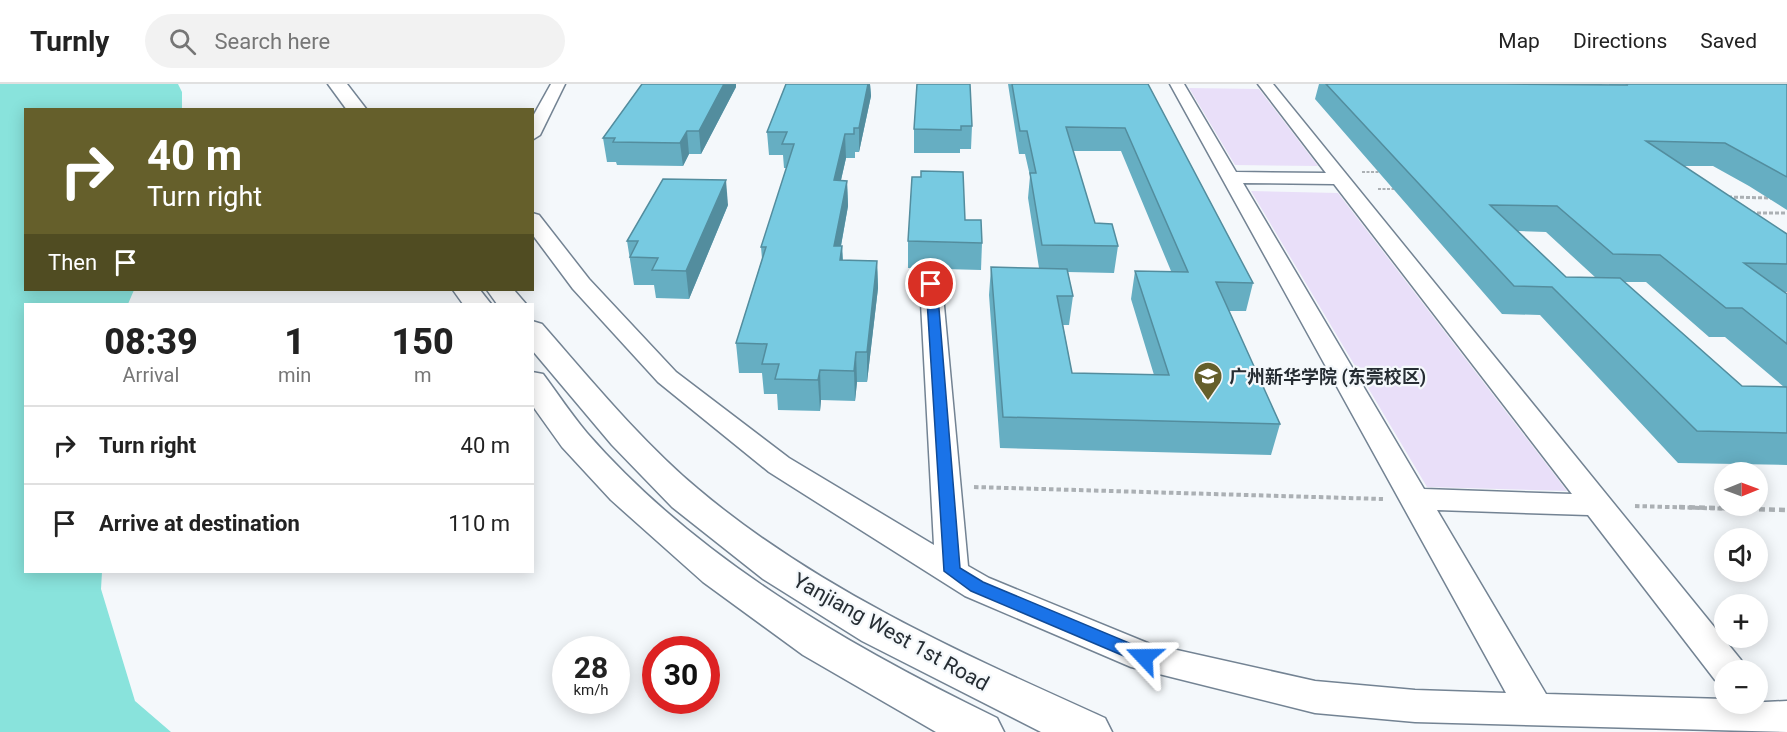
<!DOCTYPE html>
<html lang="en">
<head>
<meta charset="utf-8">
<style>
  :root { --surface:#fff; --page:#f2f2f2; --text:#222; --muted:#767676; --line:#e0e0e0 }
  body { margin:0; font-family:Roboto,"Noto Sans SC",sans-serif; background:var(--page); color:var(--text); height:100vh; display:flex; flex-direction:column; font-size:22px; white-space:nowrap }
  * { box-sizing:border-box; margin:0 }
  p { font-size:20px; color:var(--muted) }
  .icon { flex:none; width:33px; height:33px; fill:none; stroke:currentColor; stroke-width:2; stroke-linecap:round; stroke-linejoin:round }
  .map { position:relative; flex:1; overflow:hidden }
  .details { position:absolute; left:24px; top:219px; width:510px; height:270px; display:flex; flex-direction:column; background:var(--surface); border-radius:0px; box-shadow:0 3px 15px #0003 }
  .details>* { flex:none }
  .hud { position:absolute; left:24px; top:24px; width:510px; height:183px; border-radius:0px; box-shadow:0 3px 15px #0003; background:#655f2b; color:#fff; overflow:hidden }
  .needle { width:39px; rotate:89deg }
  .fabs { position:absolute; left:1714px; top:378px; display:grid; gap:12px }
  .fabs a { display:grid; place-items:center; width:54px; height:54px; border-radius:50%; background:var(--surface); box-shadow:0 3px 15px #0003; font-size:30px }
  .speed { position:absolute; left:552px; top:552px; display:flex; gap:12px; font-size:30px; font-weight:700; text-align:center }
  .speed>* { display:grid; place-content:center; width:78px; height:78px; border-radius:50%; background:var(--surface); box-shadow:0 3px 15px #0003; line-height:1 }
  .speed small { font-size:15px; font-weight:400 }
  .speed .limit { border:9px solid #d22; background:#fff; color:#111 }
  .pin { position:absolute; display:grid; place-items:center; width:51px; height:51px; color:#fff; margin:-26px; border:3px solid #fff; border-radius:50%; box-shadow:0 2px 6px #0007 }
  .me { position:absolute; width:66px; margin:-33px; rotate:293deg; stroke-linejoin:round; filter:drop-shadow(0 0 4px #0008) }
  .turn { display:flex; align-items:center; gap:21px; height:126px; padding:0 24px; font-size:27px }
  .turn .icon { width:78px; height:78px; stroke-width:2.5 }
  .turn b { display:block; font-size:42px; line-height:51px }
  .then { display:flex; align-items:center; height:57px; padding:0 24px; background:#0003; gap:12px; font-size:22px }
  .eta { display:flex; justify-content:space-evenly; align-items:center; height:102px; text-align:center }
  .eta b { font-size:36px; font-weight:800; line-height:42px }
  ul { padding:0; list-style:none }
  li { display:flex; align-items:center; gap:18px; height:78px; padding:0 24px; border-top:2px solid var(--line) }
  li div { flex:1 }
  li b { display:block; font-size:22px }
  li em { font-style:normal }
  header { display:flex; align-items:center; gap:36px; box-sizing:border-box; height:84px; padding:0 30px; background:var(--surface); border-bottom:2px solid var(--line) }
  header strong { font-size:28px }
  nav { display:flex; gap:33px; margin-inline-start:auto; font-size:21px }
  .search { width:420px; height:54px; background:var(--page); display:flex; align-items:center; gap:15px; box-sizing:border-box; padding:0 21px; border-radius:33px; color:var(--muted); font-size:22px }
  .map>svg:first-child { display:block }
  .green { fill:#e9dff9 }
  .water { fill:#89e3dc }
  .lines { fill:none; stroke-linecap:round; stroke-linejoin:round }
  .street-casing { stroke:#738393; stroke-width:3 }
  .secondary-casing { stroke:#738393; stroke-width:3 }
  .path-far3 { stroke:#abb0b4; stroke-width:2; stroke-dasharray:3 1.5; stroke-linecap:butt }
  .path-far2 { stroke:#abb0b4; stroke-width:3; stroke-dasharray:4 2; stroke-linecap:butt }
  .path-far1 { stroke:#abb0b4; stroke-width:4; stroke-dasharray:4.5 3; stroke-linecap:butt }
  .path { stroke:#abb0b4; stroke-width:4.5; stroke-dasharray:6 4; stroke-linecap:butt }
  .street { fill:#fff; fill-rule:evenodd }
  .secondary { fill:#fff; fill-rule:evenodd }
  .wall { fill:#66aec2; fill-rule:evenodd }
  .shaded-wall { fill:#538d9e }
  .building { fill:#77cae1; stroke:#538d9e; stroke-width:1.5 }
  .route { fill:#1a73e8; stroke:#114b97; stroke-width:1.5 }
  .labels { text-anchor:middle; dominant-baseline:central; stroke-width:4.5; stroke-linejoin:round; paint-order:stroke }
  .poi-label { font-size:18px; font-weight:bold; fill:#262d33; stroke:#f4f8fb; text-anchor:start }
  .near-street-label { font-size:21px; fill:#262d33; stroke:#f4f8fb }
</style>
</head>
<body>
<header>
<strong>Turnly</strong>
<div class="search"><svg class="icon" aria-label="search" viewBox="0 0 24 24"><circle cx="10" cy="10" r="6"/><path d="M15 15l6 6"/></svg>Search here</div>
<nav><a>Map</a><a>Directions</a><a>Saved</a></nav>
</header>
<div class="map">
<svg width="1787" height="648" viewBox="0 0 1787 648">
  <rect width="100%" height="100%" fill="#f4f8fb"/>
  <!-- green -->
  <g class="green">
    <path d="M 1189,4 L 1259,5 L 1318,82 L 1235,81 Z"/>
    <path d="M 1251,107 L 1338,109 L 1567,407 L 1427,403 Z"/>
  </g>
  <!-- water -->
  <path class="water" d="M 0,0 L 178,0 L 182,8 L 182,25 L 26,26 L 26,206 L 134,206 L 128,220 L 26,220 L 26,488 L 102,488 L 101,505 L 135,617 L 171,648 L 0,648 Z"/>
  <g class="lines">
    <!-- street casing -->
    <g class="street-casing">
      <g id="street">
        <path d="M 551,0 L 565,0 L 540,51 L 532,56 L 532,34 Z"/>
        <path d="M 1170,0 L 1184,0 L 1236,88 L 1326,89 L 1258,0 L 1273,0 L 1741,576 L 1746,586 L 1725,586 L 1725,600 L 1715,596 L 1588,431 L 1437,426 L 1546,610 L 1725,615 L 1725,620 L 1787,617 L 1787,648 L 1415,638 L 1315,629 L 1131,583 L 965,512 L 769,388 L 658,298 L 573,205 L 532,150 L 532,129 L 539,131 L 589,195 L 676,288 L 789,374 L 934,461 L 920,200 L 923,195 L 939,195 L 942,200 L 968,482 L 989,494 L 1150,560 L 1315,597 L 1415,606 L 1506,609 ZM 1243,99 L 1334,100 L 1572,410 L 1424,405 Z"/>
      </g>
    </g>
    <!-- secondary casing -->
    <g class="secondary-casing">
      <g id="secondary">
        <path d="M 328,0 L 347,0 L 367,26 L 347,26 Z"/>
        <path d="M 453,206 L 480,206 L 491,220 L 463,220 Z"/>
        <path d="M 487,206 L 514,206 L 526,220 L 497,220 Z"/>
        <path d="M 532,237 L 542,240 C 592,297 640,356 698,405 C 818,506 963,570 1105,634 L 1112,648 L 1041,648 L 862,557 L 763,495 L 672,423 L 612,361 L 532,266 Z"/>
        <path d="M 532,288 L 543,290 C 558,310 571,330 587,349 C 697,475 849,562 997,634 L 1004,648 L 936,648 L 803,571 L 703,498 L 611,416 L 562,363 L 532,321 Z"/>
      </g>
    </g>
    <!-- path-far3 -->
    <g class="path-far3">
      <path d="M 1362,88 L 1381,88"/>
      <path d="M 1378,105 L 1397,105"/>
    </g>
    <!-- path-far2 -->
    <g class="path-far2">
      <path d="M 1728,113 L 1771,114"/>
      <path d="M 1751,129 L 1787,129"/>
    </g>
    <!-- path-far1 -->
    <g class="path-far1">
      <path d="M 974,403 L 1383,415"/>
      <path d="M 1635,422 L 1736,425"/>
    </g>
    <!-- path -->
    <path class="path" d="M 1679,423 L 1787,426"/>
    <!-- street -->
    <use href="#street" class="street"/>
    <!-- secondary -->
    <use href="#secondary" class="secondary"/>
  </g>
  <!-- wall -->
  <g class="wall">
    <path d="M 642,0 L 736,0 L 736,3 L 701,70 L 689,70 L 683,82 L 617,81 L 616,78 L 607,78 L 603,54 Z"/>
    <path d="M 786,0 L 870,0 L 871,12 L 859,68 L 855,68 L 855,74 L 846,74 L 841,96 L 847,97 L 848,122 L 841,162 L 842,162 L 843,176 L 877,177 L 878,204 L 867,298 L 857,298 L 855,317 L 821,316 L 820,327 L 778,326 L 777,310 L 764,310 L 762,289 L 739,289 L 736,259 L 762,175 L 761,163 L 787,84 L 784,84 L 783,71 L 769,71 L 767,48 Z"/>
    <path d="M 917,0 L 972,42 L 971,65 L 960,65 L 960,69 L 914,69 L 914,45 Z"/>
    <path d="M 1008,0 L 1148,0 L 1253,199 L 1246,227 L 1229,227 L 1280,340 L 1271,371 L 1000,364 L 989,211 L 991,183 L 1039,184 L 1028,114 L 1030,92 L 1025,70 L 1019,70 ZM 1073,67 L 1121,67 L 1171,187 L 1135,187 L 1131,215 L 1154,291 L 1072,289 L 1063,241 L 1069,241 L 1073,212 L 1068,188 L 1114,189 L 1118,162 L 1095,139 Z"/>
    <path d="M 1319,0 L 1505,0 L 1609,1 L 1609,0 L 1787,0 L 1787,126 L 1749,102 L 1713,82 L 1683,82 L 1787,150 L 1787,208 L 1784,208 L 1787,210 L 1787,381 L 1678,379 L 1540,231 L 1502,230 L 1315,15 ZM 1518,147 L 1546,148 L 1596,194 L 1566,193 ZM 1624,198 L 1646,198 L 1709,253 L 1725,253 L 1784,303 L 1742,302 Z"/>
    <path d="M 728,121 L 689,215 L 656,214 L 654,201 L 634,201 L 627,157 Z"/>
    <path d="M 908,157 L 982,159 L 981,186 L 908,184 Z"/>
  </g>
  <!-- shaded-wall -->
  <g class="shaded-wall">
    <path d="M 724,0 L 736,0 L 736,3 L 701,70 L 699,47 Z"/>
    <path d="M 868,0 L 870,0 L 871,12 L 859,68 L 859,44 Z"/>
    <path d="M 687,47 L 689,70 L 683,82 L 680,59 Z"/>
    <path d="M 845,50 L 846,74 L 835,122 L 834,96 Z"/>
    <path d="M 726,96 L 728,121 L 689,215 L 686,187 Z"/>
    <path d="M 847,97 L 848,122 L 836,189 L 834,162 Z"/>
    <path d="M 842,162 L 843,189 L 840,176 Z"/>
    <path d="M 877,177 L 878,204 L 867,298 L 867,268 Z"/>
    <path d="M 856,268 L 857,298 L 855,317 L 854,287 Z"/>
    <path d="M 820,286 L 821,316 L 820,327 L 818,296 Z"/>
  </g>
  <!-- building -->
  <g class="building">
    <path d="M 642,0 L 724,0 L 699,47 L 687,47 L 680,59 L 613,58 L 615,54 L 603,54 Z"/>
    <path d="M 786,0 L 868,0 L 859,44 L 854,44 L 854,50 L 845,50 L 834,96 L 847,97 L 834,162 L 842,162 L 840,176 L 877,177 L 867,268 L 856,268 L 854,287 L 820,286 L 818,296 L 775,295 L 779,280 L 762,280 L 767,260 L 736,259 L 766,163 L 761,163 L 794,60 L 782,60 L 787,48 L 767,48 Z"/>
    <path d="M 917,0 L 970,0 L 972,42 L 961,42 L 961,46 L 914,45 Z"/>
    <path d="M 1012,0 L 1148,0 L 1253,199 L 1216,198 L 1280,340 L 1003,333 L 991,183 L 1067,185 L 1073,212 L 1057,212 L 1072,289 L 1169,291 L 1135,187 L 1188,188 L 1125,44 L 1066,43 L 1095,139 L 1112,140 L 1118,162 L 1042,161 L 1030,89 L 1036,89 L 1027,47 L 1020,47 Z"/>
    <path d="M 1326,0 L 1505,0 L 1628,1 L 1626,0 L 1787,0 L 1787,93 L 1725,59 L 1646,57 L 1787,150 L 1787,180 L 1744,179 L 1787,210 L 1787,260 L 1742,224 L 1726,224 L 1660,171 L 1613,170 L 1557,122 L 1490,121 L 1566,193 L 1620,194 L 1742,302 L 1787,303 L 1787,349 L 1697,347 L 1552,203 L 1514,202 Z"/>
    <path d="M 921,87 L 963,88 L 965,136 L 981,136 L 982,159 L 908,157 L 912,93 L 921,93 Z"/>
    <path d="M 663,95 L 726,96 L 686,187 L 652,186 L 658,174 L 630,173 L 638,157 L 627,157 Z"/>
  </g>
  <!-- route -->
  <path class="route" d="M 931,196 L 937,200 L 960,484 L 983,498 L 1151,568 L 1154,573 L 1151,578 L 1144,580 L 1138,578 L 971,507 L 944,487 L 926,200 Z"/>
  <!-- icons -->
  <defs>
    <g id="university-pin" transform="scale(1.5)"><path d="M0 17L-7.5 6A9.5 9.5 0 1 1 7.5 6Z" fill="#655f2b" stroke="#f4f8fb"/><path d="M0-5L7-2L0 1L-7-2ZM-4 1L0 2.5L4 1V4Q0 6-4 4Z" fill="#fff"/></g>
  </defs>
  <g fill-rule="evenodd">
    <use href="#university-pin" x="1208" y="292"/>
  </g>
  <g class="labels">
    <!-- poi labels -->
    <g class="poi-label">
      <text x="1229" y="292">广州新华学院 (东莞校区)</text>
    </g>
    <!-- near-street labels -->
    <g class="near-street-label">
      <text transform="translate(891 548) rotate(29)">Yanjiang West 1st Road</text>
    </g>
  </g>
</svg>
<div class="fabs">
<a><svg class="needle" viewBox="-14 -14 28 28"><path d="M0-13l5 13h-10z" fill="#e53935"/><path d="M0 13l5-13h-10z" fill="#767676"/></svg></a>
<a><svg class="icon" aria-label="sound" viewBox="0 0 24 24"><path d="M4 9h4l5-4v14l-5-4H4zM17 9q2 3 0 6"/></svg></a>
<a>+</a>
<a>−</a>
</div>
<div class="speed"><div>28<small>km/h</small></div><div class="limit">30</div></div>
<div class="pin" style="left:931px;top:200px;background:#d93025"><svg class="icon" aria-label="arrive" viewBox="0 0 24 24"><path d="M6 21V4h12l-3 4 3 4H6"/></svg></div>
<svg class="me" style="left:1144px;top:573px" viewBox="-20 -20 40 40"><path d="M0-17L14 15 0 8-14 15z" fill="#1a73e8" stroke="#fff" stroke-width="4"/></svg>
<div class="hud">
<div class="turn"><svg class="icon" aria-label="right" viewBox="0 0 24 24"><path d="M7 20v-9h11M14 6l5 5-5 5"/></svg><div><b>40 m</b>Turn right</div></div>
<div class="then">Then<svg class="icon" aria-label="arrive" viewBox="0 0 24 24"><path d="M6 21V4h12l-3 4 3 4H6"/></svg></div>
</div>
<section class="details">
<div class="eta">
<div><b>08:39</b><p>Arrival</p></div>
<div><b>1</b><p>min</p></div>
<div><b>150</b><p>m</p></div>
</div>
<ul>
<li><svg class="icon" aria-label="right" viewBox="0 0 24 24"><path d="M7 20v-9h11M14 6l5 5-5 5"/></svg><div><b>Turn right</b></div><em>40 m</em></li>
<li><svg class="icon" aria-label="arrive" viewBox="0 0 24 24"><path d="M6 21V4h12l-3 4 3 4H6"/></svg><div><b>Arrive at destination</b></div><em>110 m</em></li>
</ul>
</section>
</div>
</body>
</html>
